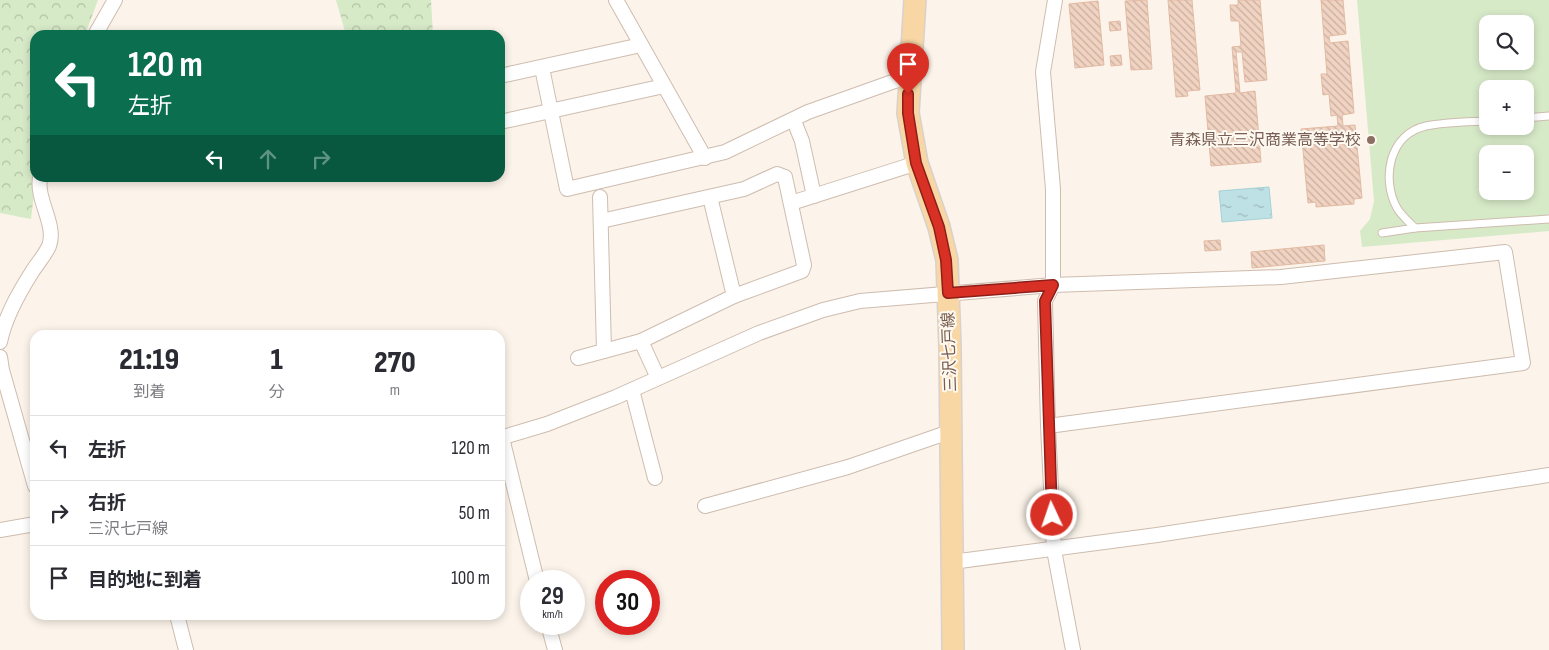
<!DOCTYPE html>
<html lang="ja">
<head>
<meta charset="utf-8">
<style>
  :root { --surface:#fff; --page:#f7f7f7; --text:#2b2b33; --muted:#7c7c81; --line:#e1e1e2 }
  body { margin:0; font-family:"Sofia Sans Condensed","Noto Sans JP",sans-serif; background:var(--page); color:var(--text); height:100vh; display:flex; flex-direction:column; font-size:19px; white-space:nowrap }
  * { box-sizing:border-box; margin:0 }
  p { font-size:16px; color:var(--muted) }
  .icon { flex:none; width:28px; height:28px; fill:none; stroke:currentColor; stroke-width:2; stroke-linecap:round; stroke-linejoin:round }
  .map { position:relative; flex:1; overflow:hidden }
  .panel { position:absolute; left:30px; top:330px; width:475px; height:290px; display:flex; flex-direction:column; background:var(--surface); border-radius:15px; box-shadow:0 2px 8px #0003 }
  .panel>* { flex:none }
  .hud { position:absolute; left:30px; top:30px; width:475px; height:152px; border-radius:15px; box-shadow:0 2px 8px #0003; background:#0b6e4f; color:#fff; overflow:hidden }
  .fabs { position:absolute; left:1479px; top:15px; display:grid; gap:10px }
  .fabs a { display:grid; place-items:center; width:55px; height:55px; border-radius:10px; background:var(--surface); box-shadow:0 2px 8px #0003; font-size:25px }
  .speed { position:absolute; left:520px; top:570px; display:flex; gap:10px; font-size:25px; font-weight:700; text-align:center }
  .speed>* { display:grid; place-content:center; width:65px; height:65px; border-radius:50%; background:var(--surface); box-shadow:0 2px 8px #0003; line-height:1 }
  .speed small { font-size:12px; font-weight:400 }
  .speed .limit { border:8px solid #d22; background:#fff; color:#111 }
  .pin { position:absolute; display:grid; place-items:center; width:42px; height:42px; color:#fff; margin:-51px -21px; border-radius:50% 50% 50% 0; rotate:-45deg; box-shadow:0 0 5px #0007 }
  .pin .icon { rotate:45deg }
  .me { position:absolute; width:55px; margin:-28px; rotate:357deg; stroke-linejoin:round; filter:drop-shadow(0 0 4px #0008) }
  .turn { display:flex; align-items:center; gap:18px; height:105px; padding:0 15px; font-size:22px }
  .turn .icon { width:65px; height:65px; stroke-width:2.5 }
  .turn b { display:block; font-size:35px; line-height:42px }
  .lanes { display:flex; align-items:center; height:48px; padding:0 15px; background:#0003; justify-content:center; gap:25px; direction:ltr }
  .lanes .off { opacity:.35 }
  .eta { display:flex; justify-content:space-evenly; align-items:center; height:85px; text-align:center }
  .eta b { font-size:30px; font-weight:800; line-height:35px }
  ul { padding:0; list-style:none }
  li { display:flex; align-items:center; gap:15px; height:65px; padding:0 15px; border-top:1px solid var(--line) }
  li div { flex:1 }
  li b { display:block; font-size:19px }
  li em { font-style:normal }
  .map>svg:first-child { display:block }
  .grass { fill:#d7eac8; fill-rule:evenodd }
  .forest { fill:url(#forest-crowns) }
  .water { fill:url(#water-ripples); stroke:#a5d1d7 }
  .building { fill:url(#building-back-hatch); stroke:#e3baa3 }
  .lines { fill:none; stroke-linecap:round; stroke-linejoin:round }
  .lane-casing { stroke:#cebcaf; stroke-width:9 }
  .street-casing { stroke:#cebcaf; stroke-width:16 }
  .primary-casing { stroke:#d9d1cd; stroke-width:24 }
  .lane { stroke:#fff; stroke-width:7 }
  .street { stroke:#fff; stroke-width:14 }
  .primary { stroke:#f8d7a5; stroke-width:21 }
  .route-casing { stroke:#8d1f18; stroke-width:12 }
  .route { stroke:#d93025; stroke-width:9 }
  .education-dot { fill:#8d6e63; stroke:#fef9f0; stroke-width:2 }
  .labels { text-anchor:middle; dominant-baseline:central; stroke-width:4; stroke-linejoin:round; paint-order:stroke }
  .education-label { font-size:16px; fill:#785e54; stroke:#fef9f0; text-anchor:end }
  .street-label { font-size:16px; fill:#765b4d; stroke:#fef9f0 }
</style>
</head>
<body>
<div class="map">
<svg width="1549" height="650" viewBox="0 0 1549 650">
  <defs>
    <pattern id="forest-crowns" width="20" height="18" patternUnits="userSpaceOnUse" patternTransform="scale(1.25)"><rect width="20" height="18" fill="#d7eac8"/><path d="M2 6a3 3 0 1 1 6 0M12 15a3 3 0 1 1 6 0" fill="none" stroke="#b3c1a5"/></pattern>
    <pattern id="water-ripples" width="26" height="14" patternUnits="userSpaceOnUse" patternTransform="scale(1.25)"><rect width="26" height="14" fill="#bee1e6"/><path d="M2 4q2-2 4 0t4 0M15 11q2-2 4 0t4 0" fill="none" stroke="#9fb9bd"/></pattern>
    <pattern id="building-back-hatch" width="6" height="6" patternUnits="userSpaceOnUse" patternTransform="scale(1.25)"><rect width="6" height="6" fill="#f1d3c2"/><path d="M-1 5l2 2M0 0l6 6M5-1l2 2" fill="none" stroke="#c8aea0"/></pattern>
  </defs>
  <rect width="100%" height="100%" fill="#fcf4ea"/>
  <!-- grass -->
  <path class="grass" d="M 1357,0 L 1549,0 L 1549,231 L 1362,247 L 1360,231 L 1370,219 L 1374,201 ZM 1488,24 L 1525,24 L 1525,61 L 1488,61 ZM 1488,89 L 1525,89 L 1525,126 L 1488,126 ZM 1488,154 L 1525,154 L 1525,191 L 1488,191 Z"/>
  <!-- forest -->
  <g class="forest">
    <path d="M 0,0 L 98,0 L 85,35 L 35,35 L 36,178 L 31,219 L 0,213 Z"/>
    <path d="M 336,0 L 431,0 L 433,35 L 346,35 Z"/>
  </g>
  <!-- water -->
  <path class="water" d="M 1269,187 L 1272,218 L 1222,222 L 1219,191 Z"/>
  <!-- building -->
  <g class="building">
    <path d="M 1147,0 L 1152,69 L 1131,70 L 1125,1 Z"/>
    <path d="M 1168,0 L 1192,0 L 1200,90 L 1187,91 L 1188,96 L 1176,97 Z"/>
    <path d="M 1238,0 L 1260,0 L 1267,80 L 1245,82 L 1242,52 L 1236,52 L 1240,93 L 1255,91 L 1261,162 L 1211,166 L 1205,96 L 1236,93 L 1232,47 L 1241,46 L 1239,21 L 1231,21 L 1230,5 L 1238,5 Z"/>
    <path d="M 1321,0 L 1343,0 L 1346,34 L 1329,36 L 1330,43 L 1348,41 L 1354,113 L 1342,115 L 1343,126 L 1355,125 L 1362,198 L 1354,199 L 1354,204 L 1316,207 L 1316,202 L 1308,203 L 1301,129 L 1338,126 L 1337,115 L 1331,116 L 1329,94 L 1323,95 L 1321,74 L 1327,74 Z"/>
    <path d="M 1098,1 L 1104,65 L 1075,68 L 1069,4 Z"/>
    <path d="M 1120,21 L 1121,30 L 1110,31 L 1109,22 Z"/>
    <path d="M 1121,55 L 1122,65 L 1111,66 L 1110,56 Z"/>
    <path d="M 1220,240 L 1221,250 L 1205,251 L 1204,241 Z"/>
    <path d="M 1324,245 L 1325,261 L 1252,268 L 1251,252 Z"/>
  </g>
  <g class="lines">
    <!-- lane casing -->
    <g class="lane-casing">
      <g id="lane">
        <path d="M 1525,118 L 1549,116"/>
        <path d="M 1488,121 C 1467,122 1445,122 1426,126 C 1389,134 1381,179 1397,208 C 1401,215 1409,222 1415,228 L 1549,219"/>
        <path d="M 1382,233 L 1415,228"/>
      </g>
    </g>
    <!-- street casing -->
    <g class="street-casing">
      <g id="street">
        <path d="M 616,0 L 705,158"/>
        <path d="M 1055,0 L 1043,72 L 1053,189 L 1053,285 L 1045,301 L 1048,426 L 1054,550 L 1073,650"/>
        <path d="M 95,35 L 115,0"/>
        <path d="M 542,68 L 567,189 L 725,152 L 808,112 L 909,76"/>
        <path d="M 500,76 L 641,45"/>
        <path d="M 794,121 L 802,141 L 814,196"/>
        <path d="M 500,122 L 664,86"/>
        <path d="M 600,197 L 604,351"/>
        <path d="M 710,197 L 734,296"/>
        <path d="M 791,203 L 917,163"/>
        <path d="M 641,341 L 658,378"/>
        <path d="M 0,342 C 5,317 18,294 32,272 C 37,264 45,255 49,246 C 57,225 36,200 40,178"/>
        <path d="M 0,357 L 2,370 L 35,486"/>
        <path d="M 578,358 L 641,341 L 734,296 L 802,271 L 804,265 L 785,177 L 777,174 L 744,189 L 601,221"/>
        <path d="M 632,390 L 655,478"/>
        <path d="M 500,438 L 547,424 L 616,397 L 759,333 L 823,310 L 860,301 L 1053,285 L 1281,277 L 1505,252 L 1523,363 L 1048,426"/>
        <path d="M 502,438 L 537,581"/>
        <path d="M 705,506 L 848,467 L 952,431"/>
        <path d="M 0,530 L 35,524"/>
        <path d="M 952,562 L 1157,535 L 1549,475"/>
        <path d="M 177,615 L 186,650"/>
        <path d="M 548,624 L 555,650"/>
      </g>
    </g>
    <!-- primary casing -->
    <g class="primary-casing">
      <path id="primary" d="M 915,0 L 908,113 L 917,163 L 939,227 L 947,260 L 950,348 L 953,650"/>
    </g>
    <!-- lane -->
    <use href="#lane" class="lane"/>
    <!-- street -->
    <use href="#street" class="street"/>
    <!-- primary -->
    <use href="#primary" class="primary"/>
  </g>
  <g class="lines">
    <!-- route casing -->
    <g class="route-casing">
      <path id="route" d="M 908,94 L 908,113 L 916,163 L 939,227 L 946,260 L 948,293 L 1053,285 L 1045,301 L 1052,515"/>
    </g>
    <!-- route -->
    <use href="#route" class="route"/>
  </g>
  <!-- markers -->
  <circle class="education-dot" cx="1371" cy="140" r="5"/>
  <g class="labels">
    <!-- education labels -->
    <g class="education-label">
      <text x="1361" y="140">青森県立三沢商業高等学校</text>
    </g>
    <!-- street labels -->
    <g class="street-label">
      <text transform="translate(950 352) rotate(-92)">三沢七戸線</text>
    </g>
  </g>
</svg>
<div class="fabs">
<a><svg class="icon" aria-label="search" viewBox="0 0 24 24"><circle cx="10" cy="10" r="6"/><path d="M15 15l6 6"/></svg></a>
<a>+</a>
<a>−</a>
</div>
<div class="speed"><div>29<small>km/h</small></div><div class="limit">30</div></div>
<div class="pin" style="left:908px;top:94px;background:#d93025"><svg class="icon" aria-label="arrive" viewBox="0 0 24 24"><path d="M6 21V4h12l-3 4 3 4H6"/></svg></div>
<svg class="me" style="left:1052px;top:515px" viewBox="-20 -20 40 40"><circle r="17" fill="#d93025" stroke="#fff" stroke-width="3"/><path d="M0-11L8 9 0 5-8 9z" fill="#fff"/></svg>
<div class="hud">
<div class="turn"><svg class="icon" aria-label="left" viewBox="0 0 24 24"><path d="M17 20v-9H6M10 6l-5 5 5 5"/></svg><div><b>120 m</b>左折</div></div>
<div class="lanes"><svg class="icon" aria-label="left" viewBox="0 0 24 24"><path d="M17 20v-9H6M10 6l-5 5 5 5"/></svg><svg class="icon off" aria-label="ahead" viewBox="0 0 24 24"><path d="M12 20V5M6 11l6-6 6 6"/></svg><svg class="icon off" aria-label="right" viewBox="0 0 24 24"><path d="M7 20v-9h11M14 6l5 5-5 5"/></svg></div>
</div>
<section class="panel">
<div class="eta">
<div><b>21:19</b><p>到着</p></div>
<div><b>1</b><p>分</p></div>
<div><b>270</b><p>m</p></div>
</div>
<ul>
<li><svg class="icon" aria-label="left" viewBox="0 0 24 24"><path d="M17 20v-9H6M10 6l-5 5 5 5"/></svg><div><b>左折</b></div><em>120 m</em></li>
<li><svg class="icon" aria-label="right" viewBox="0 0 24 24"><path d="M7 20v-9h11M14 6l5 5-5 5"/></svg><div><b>右折</b><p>三沢七戸線</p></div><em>50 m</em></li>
<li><svg class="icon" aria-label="arrive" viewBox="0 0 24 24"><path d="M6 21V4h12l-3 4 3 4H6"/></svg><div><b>目的地に到着</b></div><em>100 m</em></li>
</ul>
</section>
</div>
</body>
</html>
